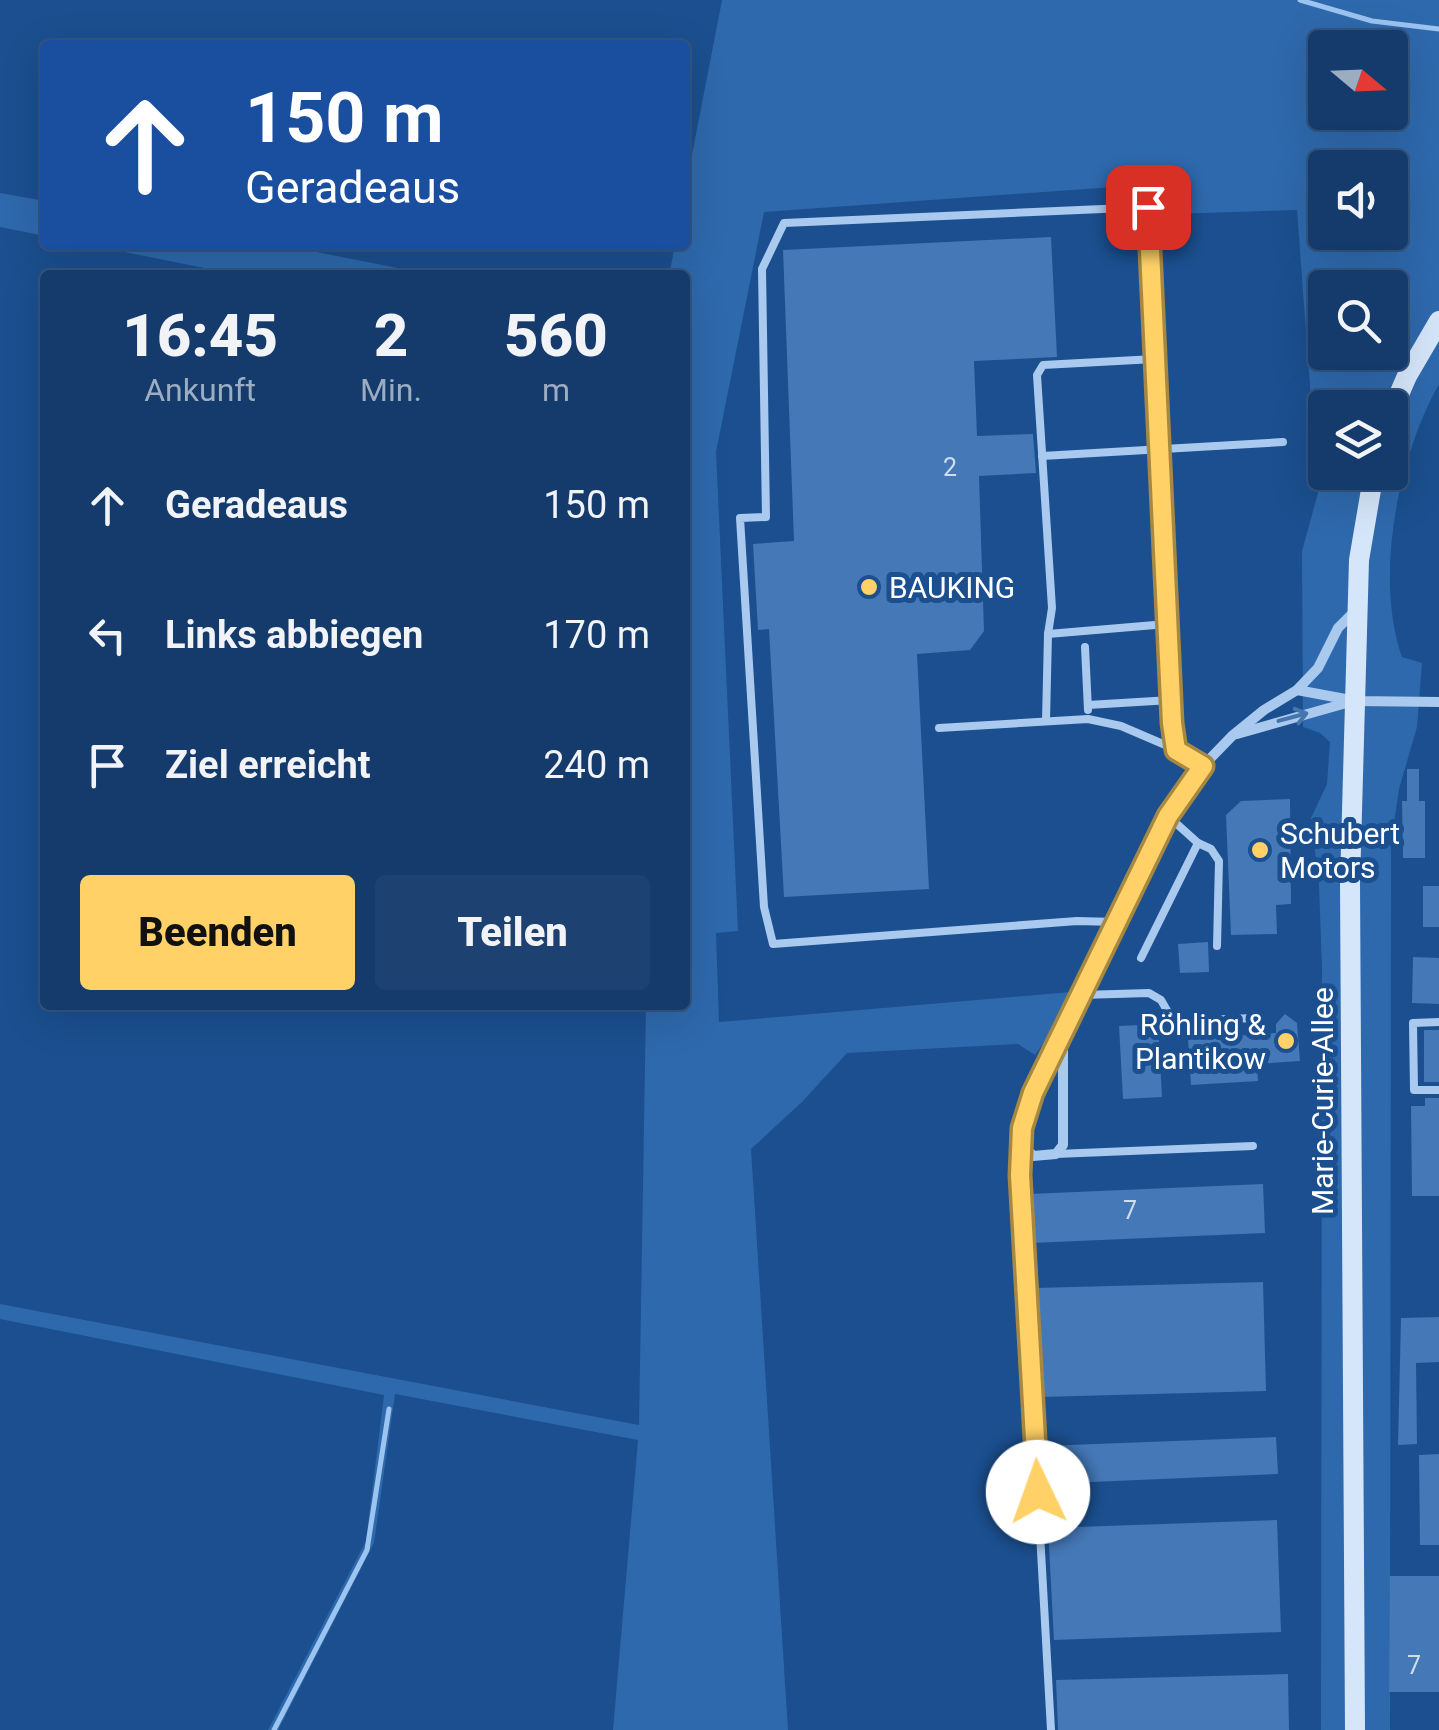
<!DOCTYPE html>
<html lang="de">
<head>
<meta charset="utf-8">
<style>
  :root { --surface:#143b6b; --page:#1d4271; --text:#f1f3f6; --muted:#9dadc1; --line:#33557e; --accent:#ffd166 }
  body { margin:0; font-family:Roboto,sans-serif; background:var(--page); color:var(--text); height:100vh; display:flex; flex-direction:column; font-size:38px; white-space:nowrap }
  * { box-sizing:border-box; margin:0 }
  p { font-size:32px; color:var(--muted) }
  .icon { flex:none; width:55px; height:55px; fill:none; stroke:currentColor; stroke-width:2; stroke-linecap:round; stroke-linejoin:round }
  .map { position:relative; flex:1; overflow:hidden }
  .sheet { position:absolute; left:40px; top:270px; width:650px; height:740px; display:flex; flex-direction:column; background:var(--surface); border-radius:10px; box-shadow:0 10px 40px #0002,0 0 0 2px var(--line) }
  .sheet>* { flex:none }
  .top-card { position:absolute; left:40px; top:40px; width:650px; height:210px; border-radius:10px; box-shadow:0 10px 40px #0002,0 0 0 2px var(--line); background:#1a4fa0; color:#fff; overflow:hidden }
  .needle { width:65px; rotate:109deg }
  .fabs { position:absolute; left:1308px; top:30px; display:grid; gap:20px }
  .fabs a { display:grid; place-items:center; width:100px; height:100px; border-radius:10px; background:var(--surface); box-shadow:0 10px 40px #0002,0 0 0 2px var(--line); font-size:50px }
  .pin { position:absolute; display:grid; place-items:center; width:85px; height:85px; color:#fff; margin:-42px; border-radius:20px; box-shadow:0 5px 15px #0006 }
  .me { position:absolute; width:110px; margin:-55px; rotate:357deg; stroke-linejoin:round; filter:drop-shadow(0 0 8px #0008) }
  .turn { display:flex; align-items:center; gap:35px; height:210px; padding:0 40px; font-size:45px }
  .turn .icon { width:130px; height:130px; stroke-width:2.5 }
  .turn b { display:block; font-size:70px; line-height:85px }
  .eta { display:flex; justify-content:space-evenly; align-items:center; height:170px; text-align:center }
  .eta b { font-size:60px; font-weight:800; line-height:70px }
  .button { display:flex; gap:20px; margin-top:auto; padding:20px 40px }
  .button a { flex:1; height:115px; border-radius:10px; background:var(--accent); color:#111; font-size:40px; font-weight:800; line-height:115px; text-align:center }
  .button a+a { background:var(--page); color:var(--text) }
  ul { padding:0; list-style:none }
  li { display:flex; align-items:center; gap:30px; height:130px; padding:0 40px }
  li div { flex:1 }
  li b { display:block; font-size:38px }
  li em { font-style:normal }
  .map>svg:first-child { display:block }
  .green { fill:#2e69ad; fill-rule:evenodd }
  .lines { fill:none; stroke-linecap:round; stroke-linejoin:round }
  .stream { stroke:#9cc4f0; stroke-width:5 }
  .building { fill:#4478b7 }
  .lane { stroke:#a9c9ee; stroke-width:8 }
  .street { stroke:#a9c9ee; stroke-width:10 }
  .secondary { stroke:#d6e6fa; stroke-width:20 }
  .oneway { stroke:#4674ac }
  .route-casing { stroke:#a68842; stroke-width:25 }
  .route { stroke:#ffd166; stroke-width:18 }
  .poi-dot { fill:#ffd166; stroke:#1b4f8f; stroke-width:4 }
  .labels { text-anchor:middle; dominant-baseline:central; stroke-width:10; stroke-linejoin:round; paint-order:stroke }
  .number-label { font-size:25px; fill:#d0dded }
  .poi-label { font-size:30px; fill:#fff; stroke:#1b4f8f; text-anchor:start }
  .street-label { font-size:30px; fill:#fff; stroke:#1b4f8f }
</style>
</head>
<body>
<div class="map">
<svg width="1439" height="1730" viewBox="0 0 1439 1730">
  <rect width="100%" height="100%" fill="#1b4f8f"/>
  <!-- green -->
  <g class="green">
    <path d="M 722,0 L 1439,0 L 1439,384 C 1398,457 1374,577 1402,657 L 1422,663 L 1417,727 L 1399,789 L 1391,844 L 1390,1730 L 1321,1730 L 1322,969 L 1319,885 L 1311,818 L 1327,784 L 1330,742 L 1320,733 L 1303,727 L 1302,551 L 1318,493 L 1297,210 L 1172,214 L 1169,183 L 764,212 L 716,452 L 738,931 L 716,933 L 719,1022 L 1071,992 L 1056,1027 L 1035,1055 L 1018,1044 L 847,1053 L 802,1102 L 751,1149 L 788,1730 L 613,1730 L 638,1440 L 395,1394 L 374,1543 L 278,1730 L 268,1730 L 366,1541 L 384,1395 L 0,1319 L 0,1304 L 639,1425 L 646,1005 L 685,1005 L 685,275 L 669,275 L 675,245 L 685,245 L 685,191 ZM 1325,48 L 1390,48 L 1390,112 L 1325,112 ZM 1325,168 L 1390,168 L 1390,232 L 1325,232 ZM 1325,288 L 1390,288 L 1390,352 L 1325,352 ZM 1325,408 L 1390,408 L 1390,472 L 1325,472 Z"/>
    <path d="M 0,193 L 45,201 L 45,236 L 0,227 Z"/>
    <path d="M 90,245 L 281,245 L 433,275 L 239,275 Z"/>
  </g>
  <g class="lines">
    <!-- stream -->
    <g class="stream">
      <path d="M 1300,0 L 1372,21 L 1439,29"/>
      <path d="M 274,1730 L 367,1550 L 389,1409"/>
    </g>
  </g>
  <!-- building -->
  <g class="building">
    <path d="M 1051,237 L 1057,357 L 974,361 L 977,436 L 1033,434 L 1036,473 L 979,476 L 984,631 L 970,650 L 917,654 L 929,889 L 784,897 L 769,629 L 758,630 L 753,544 L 794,541 L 783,250 Z"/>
    <path d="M 1407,769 L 1419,769 L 1419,801 L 1425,801 L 1425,858 L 1403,858 L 1402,801 L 1407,801 Z"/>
    <path d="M 1290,799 L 1291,904 L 1276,905 L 1277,934 L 1231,935 L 1226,815 L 1241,801 Z"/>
    <rect x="1423" y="886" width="16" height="41"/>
    <path d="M 1208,942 L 1209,972 L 1180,973 L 1178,944 Z"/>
    <path d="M 1413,957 L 1439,958 L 1439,1004 L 1412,1003 Z"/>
    <path d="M 1285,1014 L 1297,1023 L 1300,1061 L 1257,1064 L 1258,1081 L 1191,1085 L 1188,1039 L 1276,1033 L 1276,1024 Z"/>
    <path d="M 1158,1024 L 1162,1097 L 1123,1099 L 1119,1026 Z"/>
    <rect x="1424" y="1030" width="15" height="52"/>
    <path d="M 1425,1098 L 1439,1098 L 1439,1196 L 1412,1196 L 1411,1106 L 1425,1106 Z"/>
    <path d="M 1263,1184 L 1265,1233 L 1031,1243 L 1029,1194 Z"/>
    <path d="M 1263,1282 L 1266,1391 L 1040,1397 L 1035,1288 Z"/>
    <path d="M 1439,1317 L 1439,1362 L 1416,1363 L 1417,1444 L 1398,1445 L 1401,1318 Z"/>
    <path d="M 1276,1437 L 1278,1474 L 1045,1484 L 1043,1446 Z"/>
    <path d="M 1439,1454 L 1439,1545 L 1420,1545 L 1419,1455 Z"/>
    <path d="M 1277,1520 L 1281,1632 L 1054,1640 L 1048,1528 Z"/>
    <path d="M 1390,1576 L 1439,1576 L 1439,1692 L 1389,1692 Z"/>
    <path d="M 1288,1674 L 1289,1730 L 1058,1730 L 1056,1680 Z"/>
  </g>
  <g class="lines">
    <!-- lane -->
    <g class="lane">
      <path d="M 1042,456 L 1283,442"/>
      <path d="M 1048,634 L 1167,624"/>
      <path d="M 1085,647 L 1088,710"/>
      <path d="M 1088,705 L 1171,700"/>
      <path d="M 1046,721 L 1048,634 L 1052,608 L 1037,375 L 1043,365 L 1155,359"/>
      <path d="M 939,728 L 1088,719 L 1121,726 L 1177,750"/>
      <path d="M 1168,816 L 1198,843 L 1211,849 L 1219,861 L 1217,946"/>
      <path d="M 1116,922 L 1077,921 L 773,944 L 764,907 L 740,518 L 766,517 L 762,269 L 784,223 L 1149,207 L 1172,723 L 1177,750 L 1203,766"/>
      <path d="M 1141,958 L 1198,843"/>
      <path d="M 1081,995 L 1149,993 L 1161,1000 L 1173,1021 L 1256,1018"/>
      <path d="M 1439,1022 L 1413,1023 L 1414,1090 L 1439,1090"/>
      <path d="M 1021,1138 L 1020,1175 L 1051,1730"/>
      <path d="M 1056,1154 L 1253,1146"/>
    </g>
    <!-- street -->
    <g class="street">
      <path d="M 1297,690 L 1356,701 L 1439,702"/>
      <path d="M 1237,734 L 1350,702"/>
      <path d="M 1063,1034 L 1063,1145 L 1056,1154 L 1033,1156 C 1014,1139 1026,1114 1033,1093 L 1168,816 L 1203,766 L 1232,736 L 1264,710 L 1297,690 L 1318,668 L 1338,628 L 1355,611"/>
    </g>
    <!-- secondary -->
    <g class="secondary">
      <path d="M 1390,415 L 1407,376 L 1439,321"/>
      <path d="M 1355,1730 L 1350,883 L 1359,560 L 1374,472"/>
    </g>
  </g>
  <!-- one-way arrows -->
  <defs><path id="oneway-shaft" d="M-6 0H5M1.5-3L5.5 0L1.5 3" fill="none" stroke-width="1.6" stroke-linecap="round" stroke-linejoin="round" transform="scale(2.5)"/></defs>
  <use class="oneway" href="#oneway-shaft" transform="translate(1293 717) rotate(-15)"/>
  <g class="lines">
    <!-- route casing -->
    <g class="route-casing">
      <path id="route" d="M 1038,1492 L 1020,1175 L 1022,1128 L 1033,1093 L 1168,816 L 1203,766 L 1176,750 L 1172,723 L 1148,207"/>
    </g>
    <!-- route -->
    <use href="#route" class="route"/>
  </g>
  <!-- markers -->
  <g class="poi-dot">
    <circle cx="869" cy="587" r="10"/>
    <circle cx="1260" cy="850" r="10"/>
    <circle cx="1286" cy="1041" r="10"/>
  </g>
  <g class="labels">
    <!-- number labels -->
    <g class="number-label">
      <text x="950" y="467">2</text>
      <text x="1130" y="1210">7</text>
      <text x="1414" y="1665">7</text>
    </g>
    <!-- poi labels -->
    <g class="poi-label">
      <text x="889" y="587">BAUKING</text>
      <text x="1280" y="833">Schubert<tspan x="1280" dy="34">Motors</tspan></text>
      <text x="1266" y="1024" text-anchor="end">Röhling &amp;<tspan x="1266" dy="34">Plantikow</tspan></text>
    </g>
    <!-- street labels -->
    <g class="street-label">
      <text transform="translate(1322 1101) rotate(-90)">Marie-Curie-Allee</text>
    </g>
  </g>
</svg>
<div class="fabs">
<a><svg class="needle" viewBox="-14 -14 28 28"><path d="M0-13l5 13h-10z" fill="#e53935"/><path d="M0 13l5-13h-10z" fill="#9dadc1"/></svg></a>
<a><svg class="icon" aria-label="sound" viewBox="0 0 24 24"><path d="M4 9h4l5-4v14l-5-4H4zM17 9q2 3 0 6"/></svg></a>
<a><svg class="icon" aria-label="search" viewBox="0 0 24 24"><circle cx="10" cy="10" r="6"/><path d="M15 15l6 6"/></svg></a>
<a><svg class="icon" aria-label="layers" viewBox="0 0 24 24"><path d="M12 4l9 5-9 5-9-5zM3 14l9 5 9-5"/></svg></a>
</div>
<div class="pin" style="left:1148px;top:207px;background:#d93025"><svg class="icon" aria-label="arrive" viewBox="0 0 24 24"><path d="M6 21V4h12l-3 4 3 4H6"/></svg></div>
<svg class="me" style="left:1038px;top:1492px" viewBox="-20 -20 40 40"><circle r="19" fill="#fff"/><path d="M0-13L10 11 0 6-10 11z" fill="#ffd166"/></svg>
<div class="top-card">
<div class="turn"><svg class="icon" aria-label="ahead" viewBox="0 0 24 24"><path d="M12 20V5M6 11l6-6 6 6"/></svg><div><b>150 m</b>Geradeaus</div></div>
</div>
<section class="sheet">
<div class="eta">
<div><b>16:45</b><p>Ankunft</p></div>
<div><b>2</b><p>Min.</p></div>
<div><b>560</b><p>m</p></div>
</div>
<ul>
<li><svg class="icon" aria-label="ahead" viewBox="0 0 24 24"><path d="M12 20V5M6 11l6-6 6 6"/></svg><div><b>Geradeaus</b></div><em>150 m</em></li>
<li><svg class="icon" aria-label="left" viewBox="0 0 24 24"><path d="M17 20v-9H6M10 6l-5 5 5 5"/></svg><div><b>Links abbiegen</b></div><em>170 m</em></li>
<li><svg class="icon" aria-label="arrive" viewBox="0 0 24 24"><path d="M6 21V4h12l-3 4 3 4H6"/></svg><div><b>Ziel erreicht</b></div><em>240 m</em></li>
</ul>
<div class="button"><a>Beenden</a><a>Teilen</a></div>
</section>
</div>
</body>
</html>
